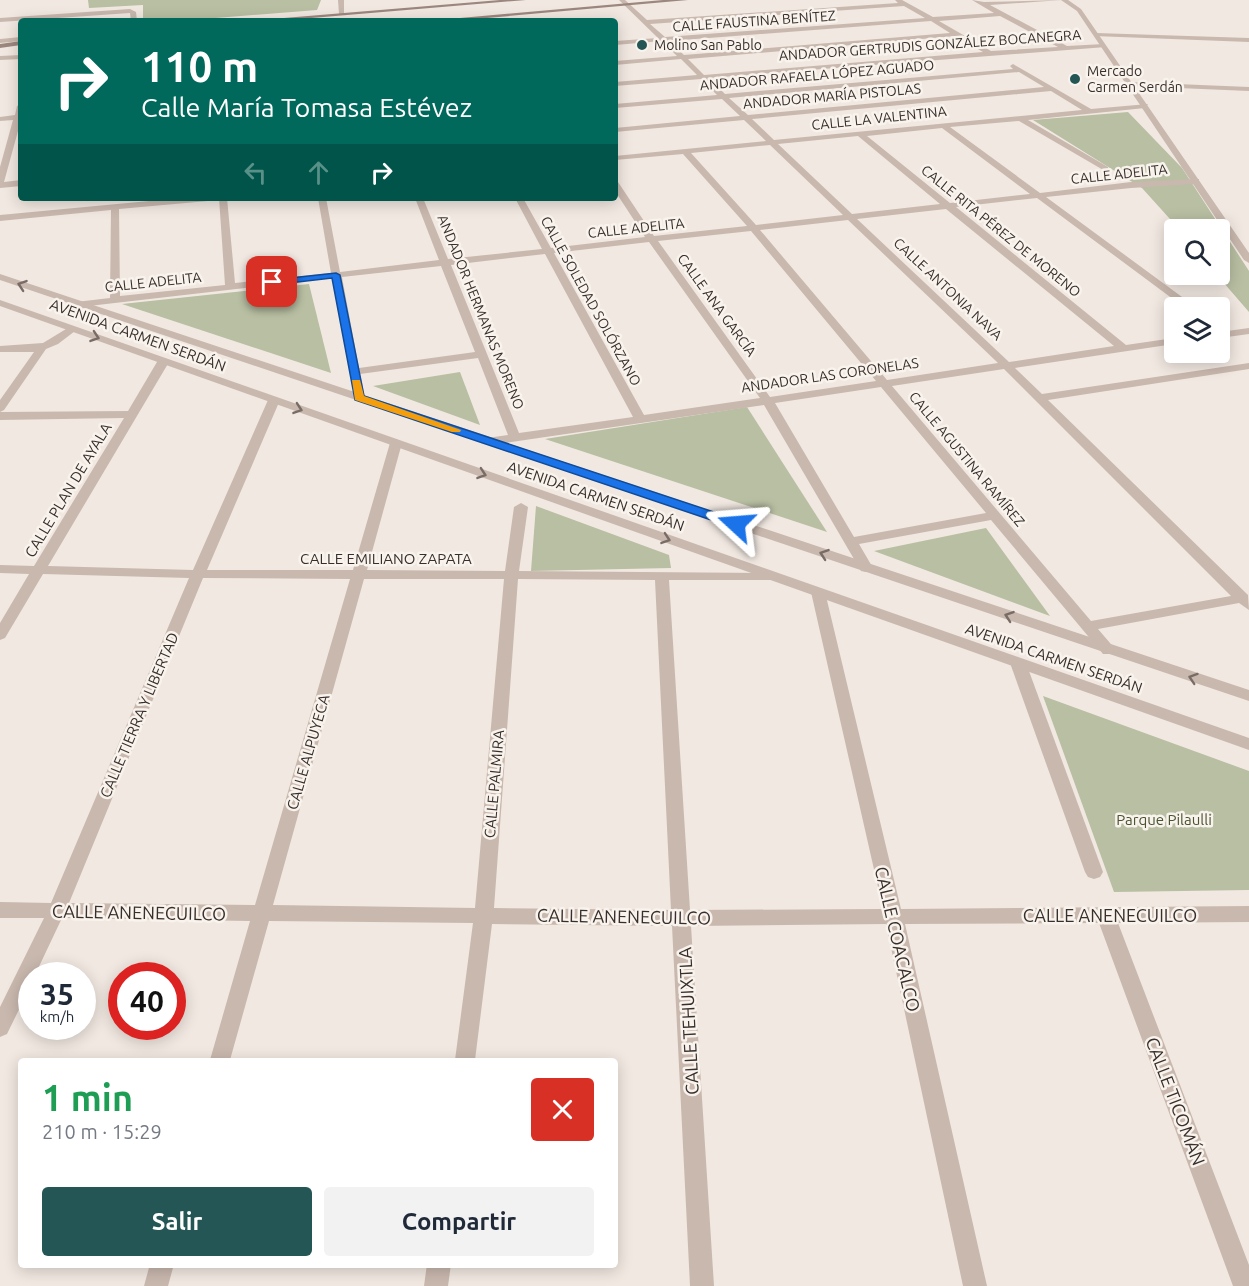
<!DOCTYPE html>
<html lang="es">
<head>
<meta charset="utf-8">
<style>
  :root { --surface:#fff; --page:#f2f2f3; --text:#1f2937; --muted:#747a83; --accent:#245655 }
  body { margin:0; font-family:Ubuntu,sans-serif; background:var(--page); color:var(--text); height:100vh; display:flex; flex-direction:column; font-size:22px; white-space:nowrap }
  * { box-sizing:border-box; margin:0 }
  p { font-size:20px; color:var(--muted) }
  .icon { flex:none; width:33px; height:33px; fill:none; stroke:currentColor; stroke-width:2; stroke-linecap:round; stroke-linejoin:round }
  .map { position:relative; flex:1; overflow:hidden }
  .sheet { position:absolute; left:18px; top:1058px; width:600px; height:210px; display:flex; flex-direction:column; background:var(--surface); border-radius:6px; box-shadow:0 3px 15px #0003 }
  .sheet>* { flex:none }
  .hud { position:absolute; left:18px; top:18px; width:600px; height:183px; border-radius:6px; box-shadow:0 3px 15px #0003; background:#00695c; color:#fff; overflow:hidden }
  .controls { position:absolute; left:1164px; top:219px; display:grid; gap:12px }
  .controls a { display:grid; place-items:center; width:66px; height:66px; border-radius:6px; background:var(--surface); box-shadow:0 3px 15px #0003; font-size:30px }
  .speed { position:absolute; left:18px; top:962px; display:flex; gap:12px; font-size:30px; font-weight:700; text-align:center }
  .speed>* { display:grid; place-content:center; width:78px; height:78px; border-radius:50%; background:var(--surface); box-shadow:0 3px 15px #0003; line-height:1 }
  .speed small { font-size:15px; font-weight:400 }
  .speed .limit { border:9px solid #d22; background:#fff; color:#111 }
  .pin { position:absolute; display:grid; place-items:center; width:51px; height:51px; color:#fff; margin:-26px; border-radius:12px; box-shadow:0 3px 9px #0006 }
  .me { position:absolute; width:66px; margin:-33px; rotate:289deg; stroke-linejoin:round; filter:drop-shadow(0 0 4px #0008) }
  .turn { display:flex; align-items:center; gap:21px; height:126px; padding:0 24px; font-size:27px }
  .turn .icon { width:78px; height:78px; stroke-width:2.5 }
  .turn b { display:block; font-size:42px; line-height:51px }
  .lanes { display:flex; align-items:center; height:57px; padding:0 24px; background:#0003; justify-content:center; gap:30px; direction:ltr }
  .lanes .off { opacity:.35 }
  .round { display:grid; place-items:center; flex:none; width:63px; height:63px; border-radius:6px; background:var(--page) }
  .headline { display:flex; align-items:center; justify-content:space-between; height:102px; padding:0 24px }
  h1 { font-size:36px; font-weight:700; line-height:45px; color:#1e9e55 }
  .cta { display:flex; gap:12px; margin-top:auto; padding:12px 24px }
  .cta a { flex:1; height:69px; border-radius:6px; background:var(--accent); color:#fff; font-size:24px; font-weight:700; line-height:69px; text-align:center }
  .cta a+a { background:var(--page); color:var(--text) }
  .map>svg:first-child { display:block }
  .green { fill:#b8bfa2 }
  .lines { fill:none; stroke-linecap:round; stroke-linejoin:round }
  .minor { fill:#c9b8ae; fill-rule:evenodd }
  .tertiary { fill:#c9b8ae; fill-rule:evenodd }
  .secondary { fill:#9c877f; fill-rule:evenodd }
  .oneway { stroke:#796c66 }
  .route { fill:#1a73e8; stroke:#114b97; stroke-width:1.5 }
  .slow { fill:#f59e0b }
  .poi-dot { fill:#245655; stroke:#f9f3ed; stroke-width:2 }
  .labels { text-anchor:middle; dominant-baseline:central; stroke-width:5; stroke-linejoin:round; paint-order:stroke }
  .far-street-label { font-size:14px; fill:#382e2b; stroke:#f9f3ed }
  .far-poi-label { font-size:14px; fill:#382e2b; stroke:#f9f3ed; text-anchor:start }
  .street-label { font-size:15px; fill:#382e2b; stroke:#f9f3ed }
  .park-label { font-size:15px; fill:#4a5431; stroke:#f9f3ed }
  .near-street-label { font-size:18px; fill:#382e2b; stroke:#f9f3ed }
</style>
</head>
<body>
<div class="map">
<svg width="1249" height="1286" viewBox="0 0 1249 1286">
  <rect width="100%" height="100%" fill="#f1e8e1"/>
  <!-- green -->
  <g class="green">
    <path d="M 88,0 L 321,0 L 317,10 L 178,21 L 143,21 L 143,5 L 89,8 Z"/>
    <path d="M 1128,112 L 1182,168 L 1249,271 L 1249,312 L 1217,275 L 1220,274 L 1220,230 L 1179,229 L 1142,188 L 1033,120 Z"/>
    <path d="M 309,284 L 331,373 L 122,304 Z"/>
    <path d="M 460,372 L 480,425 L 373,386 Z"/>
    <path d="M 747,407 L 827,532 L 545,439 Z"/>
    <path d="M 536,506 L 669,555 L 671,568 L 531,571 Z"/>
    <path d="M 986,528 L 1050,616 L 874,551 Z"/>
    <path d="M 1043,696 L 1249,771 L 1249,890 L 1114,892 Z"/>
  </g>
  <g class="lines">
    <!-- minor -->
    <g class="minor">
      <path d="M 619,0 L 625,0 L 647,20 L 898,3 L 895,0 L 902,0 L 933,17 L 994,13 L 972,0 L 984,2 L 1062,0 L 990,5 L 1067,46 L 1104,44 L 1106,47 L 709,78 L 725,94 L 1013,69 L 1010,66 L 1013,64 L 1091,109 L 1148,104 L 1145,108 L 1028,120 L 1108,167 L 1108,171 L 1105,171 L 1019,121 L 950,127 L 1040,193 L 1131,182 L 1199,179 L 1199,183 L 1196,184 L 1131,188 L 1046,197 L 1197,308 L 1185,308 L 1037,198 L 956,207 L 1126,345 L 1174,338 L 1174,344 L 1015,368 L 1042,394 L 1249,363 L 1249,369 L 1048,400 L 1248,595 L 1249,610 L 1239,603 L 1098,629 L 1116,650 L 1113,654 L 1103,654 L 991,520 L 859,544 L 873,568 L 866,572 L 861,571 L 764,405 L 491,445 L 487,444 L 487,438 L 508,435 L 478,358 L 360,374 L 365,398 L 359,401 L 355,400 L 332,278 L 80,307 L 76,306 L 76,302 L 110,298 L 111,210 L 0,221 L 0,215 L 181,198 L 212,198 L 208,201 L 119,209 L 120,296 L 225,285 L 219,198 L 227,198 L 235,283 L 331,273 L 318,198 L 326,198 L 340,272 L 439,260 L 415,198 L 423,198 L 448,259 L 542,249 L 515,198 L 523,198 L 551,248 L 645,237 L 615,191 L 615,181 L 618,182 L 654,236 L 747,226 L 683,154 L 615,160 L 615,156 L 766,141 L 744,120 L 615,132 L 615,128 L 740,116 L 722,99 L 615,108 L 615,104 L 717,95 L 701,79 L 615,86 L 615,82 L 697,75 L 681,59 L 615,65 L 615,61 L 677,56 L 662,41 L 615,45 L 615,41 L 658,38 ZM 904,6 L 925,18 L 665,37 L 650,24 ZM 1000,16 L 1058,47 L 991,51 L 939,21 ZM 931,21 L 950,33 L 684,55 L 669,41 ZM 956,36 L 983,52 L 704,75 L 688,59 ZM 1019,72 L 1044,87 L 748,115 L 729,98 ZM 1051,91 L 1082,110 L 774,140 L 752,119 ZM 942,128 L 1030,194 L 950,203 L 867,136 ZM 858,136 L 940,204 L 852,214 L 778,144 ZM 770,145 L 843,215 L 756,225 L 691,153 ZM 946,209 L 1114,346 L 1009,362 L 857,219 ZM 848,220 L 998,363 L 887,380 L 760,230 ZM 751,231 L 876,381 L 770,397 L 658,241 ZM 649,242 L 760,398 L 644,415 L 554,253 ZM 545,254 L 633,417 L 519,433 L 451,265 ZM 441,266 L 475,352 L 359,368 L 342,277 ZM 1004,369 L 1231,596 L 1091,621 L 892,386 ZM 881,387 L 986,513 L 854,537 L 775,403 Z"/>
      <path d="M 130,9 L 136,12 L 137,21 L 131,21 L 130,13 L 0,22 L 0,18 Z"/>
      <path d="M 1096,33 L 1249,38 L 1249,42 L 1094,36 Z"/>
      <path d="M 1128,82 L 1249,87 L 1249,91 L 1131,86 Z"/>
      <path d="M 21,104 L 21,120 L 4,182 L 21,180 L 21,186 L 0,188 L 0,167 L 13,120 L 0,121 L 0,117 L 15,115 L 17,106 Z"/>
      <path d="M 71,326 L 76,329 L 75,331 L 58,344 L 46,349 L 4,410 L 0,412 L 0,400 L 34,352 L 0,352 L 0,346 L 43,343 Z"/>
      <path d="M 1249,328 L 1249,334 L 1220,338 L 1220,332 Z"/>
      <path d="M 163,359 L 169,362 L 48,566 L 193,570 L 268,400 L 274,397 L 280,400 L 207,570 L 353,570 L 390,443 L 396,439 L 402,443 L 367,570 L 505,571 L 514,507 L 521,503 L 528,507 L 519,571 L 777,573 L 779,576 L 772,580 L 669,580 L 690,910 L 883,909 L 811,592 L 818,588 L 825,592 L 901,909 L 1249,906 L 1249,922 L 1118,923 L 1249,1265 L 1249,1286 L 1233,1286 L 1099,923 L 905,924 L 987,1286 L 963,1286 L 886,924 L 691,926 L 714,1286 L 690,1286 L 672,926 L 492,924 L 475,1060 L 455,1060 L 473,923 L 269,921 L 230,1060 L 210,1060 L 250,921 L 62,918 L 35,975 L 32,975 L 32,983 L 7,1034 L 0,1037 L 0,1007 L 44,918 L 0,918 L 0,902 L 51,903 L 189,578 L 43,574 L 5,638 L 0,640 L 0,623 L 29,574 L 0,573 L 0,565 L 34,566 L 124,418 L 0,420 L 0,412 L 128,411 L 157,362 ZM 203,578 L 350,579 L 255,905 L 69,903 ZM 364,579 L 504,579 L 475,908 L 273,905 ZM 518,579 L 655,580 L 671,910 L 494,908 Z"/>
      <path d="M 1018,658 L 1026,663 L 1103,872 L 1100,877 L 1094,879 L 1088,877 L 1085,872 L 1010,663 Z"/>
      <path d="M 150,1264 L 174,1264 L 168,1286 L 144,1286 Z"/>
      <path d="M 427,1264 L 451,1264 L 448,1286 L 424,1286 Z"/>
    </g>
    <!-- tertiary -->
    <g class="tertiary">
      <path d="M 338,0 L 344,0 L 344,15 L 339,14 Z"/>
      <path d="M 1061,0 L 1068,0 L 1081,9 L 1249,253 L 1249,263 L 1244,260 L 1077,11 Z"/>
      <path d="M 21,37 L 21,41 L 0,43 L 0,39 Z"/>
      <path d="M 21,55 L 21,59 L 0,60 L 0,56 Z"/>
      <path d="M 0,274 L 1249,690 L 1249,701 L 0,280 Z"/>
      <path d="M 0,300 L 1249,738 L 1249,750 L 0,306 Z"/>
    </g>
    <!-- secondary -->
    <g class="secondary">
      <path d="M 500,0 L 526,0 L 276,21 L 249,21 Z"/>
      <path d="M 663,0 L 688,0 L 453,21 L 427,21 Z"/>
      <path d="M 21,41 L 21,45 L 0,48 L 0,44 Z"/>
    </g>
  </g>
  <!-- one-way arrows -->
  <defs><path id="oneway-chevron" d="M-2-3.5L2.5 0L-2 3.5" fill="none" stroke-width="1.6" stroke-linecap="round" stroke-linejoin="round" transform="scale(1.5)"/></defs>
  <g class="oneway">
    <use href="#oneway-chevron" transform="translate(22 285) rotate(-161)"/>
    <use href="#oneway-chevron" transform="translate(95 337) rotate(19)"/>
    <use href="#oneway-chevron" transform="translate(298 409) rotate(19)"/>
    <use href="#oneway-chevron" transform="translate(482 474) rotate(19)"/>
    <use href="#oneway-chevron" transform="translate(666 539) rotate(19)"/>
    <use href="#oneway-chevron" transform="translate(824 554) rotate(-161)"/>
    <use href="#oneway-chevron" transform="translate(1009 616) rotate(-161)"/>
    <use href="#oneway-chevron" transform="translate(1193 678) rotate(-162)"/>
  </g>
  <!-- route -->
  <path class="route" d="M 336,273 L 340,275 L 364,396 L 741,521 L 742,524 L 736,528 L 732,527 L 355,400 L 332,278 L 272,285 L 268,282 L 272,280 Z"/>
  <!-- slow -->
  <path class="slow" d="M 352,380 L 360,380 L 364,396 L 461,430 L 460,432 L 452,432 L 355,400 Z"/>
  <!-- markers -->
  <g class="poi-dot">
    <circle cx="642" cy="45" r="6"/>
    <circle cx="1075" cy="79" r="6"/>
  </g>
  <g class="labels">
    <!-- far-street labels -->
    <g class="far-street-label">
      <text transform="translate(754 21) rotate(-4)">CALLE FAUSTINA BENÍTEZ</text>
      <text transform="translate(930 45) rotate(-4)">ANDADOR GERTRUDIS GONZÁLEZ BOCANEGRA</text>
      <text transform="translate(817 75) rotate(-5)">ANDADOR RAFAELA LÓPEZ AGUADO</text>
      <text transform="translate(832 96) rotate(-5)">ANDADOR MARÍA PISTOLAS</text>
      <text transform="translate(879 118) rotate(-6)">CALLE LA VALENTINA</text>
      <text transform="translate(1119 174) rotate(-6)">CALLE ADELITA</text>
      <text transform="translate(636 228) rotate(-6)">CALLE ADELITA</text>
      <text transform="translate(1001 231) rotate(39)">CALLE RITA PÉREZ DE MORENO</text>
      <text transform="translate(153 282) rotate(-6)">CALLE ADELITA</text>
      <text transform="translate(948 289) rotate(43)">CALLE ANTONIA NAVA</text>
      <text transform="translate(591 301) rotate(61)">CALLE SOLEDAD SOLÓRZANO</text>
      <text transform="translate(717 305) rotate(54)">CALLE ANA GARCÍA</text>
      <text transform="translate(481 312) rotate(68)">ANDADOR HERMANAS MORENO</text>
      <text transform="translate(830 375) rotate(-8)">ANDADOR LAS CORONELAS</text>
      <text transform="translate(967 459) rotate(50)">CALLE AGUSTINA RAMÍREZ</text>
    </g>
    <!-- far-poi labels -->
    <g class="far-poi-label">
      <text x="654" y="45">Molino San Pablo</text>
      <text x="1087" y="71">Mercado<tspan x="1087" dy="16">Carmen Serdán</tspan></text>
    </g>
    <!-- street labels -->
    <g class="street-label">
      <text transform="translate(138 335) rotate(20)">AVENIDA CARMEN SERDÁN</text>
      <text transform="translate(68 490) rotate(-59)">CALLE PLAN DE AYALA</text>
      <text transform="translate(596 496) rotate(19)">AVENIDA CARMEN SERDÁN</text>
      <text x="386" y="558">CALLE EMILIANO ZAPATA</text>
      <text transform="translate(1054 658) rotate(19)">AVENIDA CARMEN SERDÁN</text>
      <text transform="translate(139 715) rotate(-67)">CALLE TIERRA Y LIBERTAD</text>
      <text transform="translate(308 752) rotate(-74)">CALLE ALPUYECA</text>
      <text transform="translate(494 784) rotate(-85)">CALLE PALMIRA</text>
    </g>
    <!-- park labels -->
    <g class="park-label">
      <text x="1164" y="819">Parque Pilaulli</text>
    </g>
    <!-- near-street labels -->
    <g class="near-street-label">
      <text transform="translate(139 912) rotate(1)">CALLE ANENECUILCO</text>
      <text x="1110" y="915">CALLE ANENECUILCO</text>
      <text transform="translate(624 916) rotate(1)">CALLE ANENECUILCO</text>
      <text transform="translate(898 939) rotate(77)">CALLE COACALCO</text>
      <text transform="translate(688 1021) rotate(-93)">CALLE TEHUIXTLA</text>
      <text transform="translate(1176 1101) rotate(69)">CALLE TICOMÁN</text>
    </g>
  </g>
</svg>
<div class="controls">
<a><svg class="icon" aria-label="search" viewBox="0 0 24 24"><circle cx="10" cy="10" r="6"/><path d="M15 15l6 6"/></svg></a>
<a><svg class="icon" aria-label="layers" viewBox="0 0 24 24"><path d="M12 4l9 5-9 5-9-5zM3 14l9 5 9-5"/></svg></a>
</div>
<div class="speed"><div>35<small>km/h</small></div><div class="limit">40</div></div>
<div class="pin" style="left:272px;top:282px;background:#d93025"><svg class="icon" aria-label="arrive" viewBox="0 0 24 24"><path d="M6 21V4h12l-3 4 3 4H6"/></svg></div>
<svg class="me" style="left:736px;top:524px" viewBox="-20 -20 40 40"><path d="M0-17L14 15 0 8-14 15z" fill="#1a73e8" stroke="#fff" stroke-width="4"/></svg>
<div class="hud">
<div class="turn"><svg class="icon" aria-label="right" viewBox="0 0 24 24"><path d="M7 20v-9h11M14 6l5 5-5 5"/></svg><div><b>110 m</b>Calle María Tomasa Estévez</div></div>
<div class="lanes"><svg class="icon off" aria-label="left" viewBox="0 0 24 24"><path d="M17 20v-9H6M10 6l-5 5 5 5"/></svg><svg class="icon off" aria-label="ahead" viewBox="0 0 24 24"><path d="M12 20V5M6 11l6-6 6 6"/></svg><svg class="icon" aria-label="right" viewBox="0 0 24 24"><path d="M7 20v-9h11M14 6l5 5-5 5"/></svg></div>
</div>
<section class="sheet">
<div class="headline"><div><h1>1 min</h1><p>210 m · 15:29</p></div><a class="round" style="background:#d93025;color:#fff"><svg class="icon" aria-label="close" viewBox="0 0 24 24"><path d="M6 6l12 12M18 6L6 18"/></svg></a></div>
<div class="cta"><a>Salir</a><a>Compartir</a></div>
</section>
</div>
</body>
</html>
